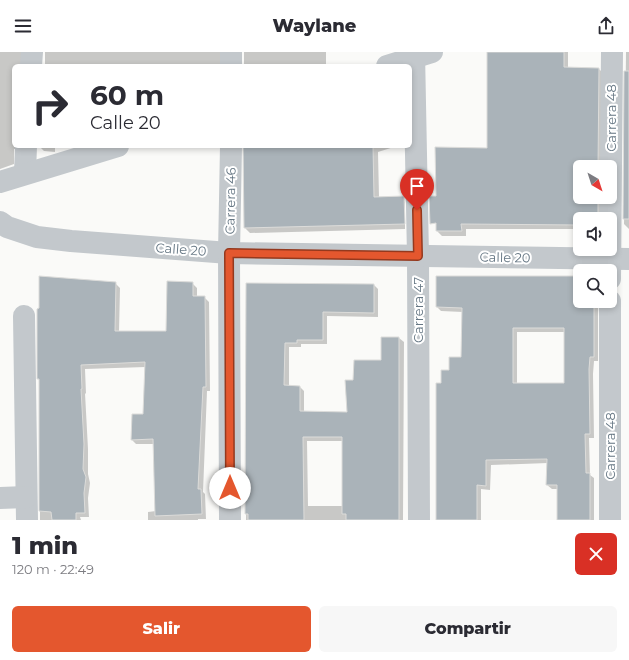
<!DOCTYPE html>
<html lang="es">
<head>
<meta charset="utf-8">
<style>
  :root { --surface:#fff; --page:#f7f7f7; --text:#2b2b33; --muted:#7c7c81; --accent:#e4572e }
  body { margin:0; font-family:Montserrat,sans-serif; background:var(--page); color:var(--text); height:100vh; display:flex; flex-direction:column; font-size:15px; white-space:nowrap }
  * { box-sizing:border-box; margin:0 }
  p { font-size:13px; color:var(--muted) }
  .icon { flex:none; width:22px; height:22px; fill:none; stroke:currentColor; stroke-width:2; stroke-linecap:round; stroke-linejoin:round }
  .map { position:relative; height:468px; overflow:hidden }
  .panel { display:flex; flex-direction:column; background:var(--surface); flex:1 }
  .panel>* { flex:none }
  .guide { position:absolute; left:12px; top:12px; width:400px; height:84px; border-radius:6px; box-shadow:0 2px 6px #0003; background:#fff; color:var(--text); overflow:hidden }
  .needle { width:26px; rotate:141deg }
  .controls { position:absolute; left:573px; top:108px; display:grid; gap:8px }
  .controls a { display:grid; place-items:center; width:44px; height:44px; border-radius:6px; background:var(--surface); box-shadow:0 2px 6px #0003; font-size:20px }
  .pin { position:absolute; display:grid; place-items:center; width:34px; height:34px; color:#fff; margin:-41px -17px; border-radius:50% 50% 50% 0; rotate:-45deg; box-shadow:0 0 4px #0007 }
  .pin .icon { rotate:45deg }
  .me { position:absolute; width:44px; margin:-22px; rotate:0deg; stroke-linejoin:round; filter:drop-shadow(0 0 3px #0008) }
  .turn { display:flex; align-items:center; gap:14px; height:84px; padding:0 12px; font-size:18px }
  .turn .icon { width:52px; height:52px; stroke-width:2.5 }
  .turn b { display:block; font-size:28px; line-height:34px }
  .round { display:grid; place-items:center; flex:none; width:42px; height:42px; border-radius:6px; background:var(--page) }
  .headline { display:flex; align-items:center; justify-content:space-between; height:68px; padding:0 12px }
  h1 { font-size:24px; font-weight:800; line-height:30px }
  .action { display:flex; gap:8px; margin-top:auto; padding:8px 12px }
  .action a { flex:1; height:46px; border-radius:6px; background:var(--accent); color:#fff; font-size:16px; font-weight:800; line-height:46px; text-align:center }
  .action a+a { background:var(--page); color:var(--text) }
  header { display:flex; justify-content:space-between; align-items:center; height:52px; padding:0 12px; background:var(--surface); font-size:18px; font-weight:800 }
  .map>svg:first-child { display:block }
  .shadow { fill:#0003; fill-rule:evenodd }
  .building { fill:#aab3b9; stroke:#dcdcda; fill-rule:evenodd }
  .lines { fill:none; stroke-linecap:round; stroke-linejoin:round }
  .minor { stroke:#c3c8cc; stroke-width:22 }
  .route-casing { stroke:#94391e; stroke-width:10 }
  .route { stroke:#e4572e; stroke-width:7 }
  .labels { text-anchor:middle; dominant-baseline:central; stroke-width:4; stroke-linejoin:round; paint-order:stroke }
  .street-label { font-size:13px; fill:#657683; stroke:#fff }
</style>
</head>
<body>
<header><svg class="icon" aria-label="menu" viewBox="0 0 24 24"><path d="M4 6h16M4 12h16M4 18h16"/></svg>Waylane<svg class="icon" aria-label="share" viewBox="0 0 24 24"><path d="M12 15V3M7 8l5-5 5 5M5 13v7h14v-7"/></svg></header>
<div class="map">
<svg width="629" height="468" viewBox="0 0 629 468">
  <rect width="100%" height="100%" fill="#fafaf8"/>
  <!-- shadow -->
  <g class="shadow">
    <path d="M 0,0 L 25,0 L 23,14 L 14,14 L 14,94 L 19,94 L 17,97 L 14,97 L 14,112 L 0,117 Z"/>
    <path d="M 45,0 L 223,0 L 222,14 L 45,14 Z"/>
    <path d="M 244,0 L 326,0 L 326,13 L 244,14 Z"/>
    <path d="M 513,0 L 568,0 L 568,16 L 599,17 L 604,22 L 603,115 L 580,115 L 580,145 L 603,145 L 603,167 L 580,167 L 580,177 L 466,177 L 466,184 L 442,184 L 437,179 L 488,97 Z"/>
    <path d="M 626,0 L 629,0 L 629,177 L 624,172 Z"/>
    <path d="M 39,94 L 69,94 L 55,95 L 55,100 L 44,99 Z"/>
    <path d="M 244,94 L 397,94 L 378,100 L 379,145 L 400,145 L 405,150 L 405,177 L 250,181 L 245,176 Z"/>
    <path d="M 580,225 L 580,249 L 598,249 L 598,309 L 594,309 L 593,322 L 594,386 L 589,386 L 590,423 L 594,426 L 594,468 L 558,468 L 558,437 L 552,437 L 547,433 L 548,411 L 491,413 L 490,438 L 481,437 L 481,468 L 437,468 L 442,332 L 450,319 L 462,306 L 463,260 L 441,259 L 437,255 ZM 517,280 L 565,280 L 565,332 L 517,332 Z"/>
    <path d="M 115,231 L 120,236 L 119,280 L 167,280 L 192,231 L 197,236 L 197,245 L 204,245 L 209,250 L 210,339 L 207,339 L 203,440 L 205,442 L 206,467 L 198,467 L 198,468 L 148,468 L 148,460 L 156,459 L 154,392 L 136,392 L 132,388 L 143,363 L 146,315 L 85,317 L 86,342 L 85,341 L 88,397 L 88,422 L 90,431 L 88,446 L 89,465 L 80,465 L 81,468 L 40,468 L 40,328 L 38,327 Z"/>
    <path d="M 247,232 L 374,233 L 378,237 L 378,265 L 327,264 L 327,292 L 301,292 L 301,295 L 289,295 L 289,335 L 300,335 L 304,339 L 304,360 L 348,361 L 354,329 L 382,309 L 382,286 L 399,286 L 404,290 L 403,468 L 246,468 ZM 307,389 L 343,389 L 343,454 L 308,454 Z"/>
  </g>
  <!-- building -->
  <g class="building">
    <path d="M 487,0 L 564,0 L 564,15 L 599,16 L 598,115 L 580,115 L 580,145 L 598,145 L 598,167 L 580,167 L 580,173 L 461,172 L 462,179 L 436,179 L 436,171 L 430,172 L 429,144 L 436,144 L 435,95 L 487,96 Z"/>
    <path d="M 624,19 L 629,19 L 629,167 L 623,167 Z"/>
    <path d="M 243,94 L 373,94 L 374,145 L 404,144 L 405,172 L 244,176 Z"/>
    <path d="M 39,224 L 116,230 L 115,279 L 166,279 L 167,229 L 193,230 L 193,244 L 205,244 L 206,335 L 203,335 L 198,437 L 201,437 L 202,462 L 155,464 L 153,387 L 131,388 L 132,362 L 143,362 L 145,310 L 81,313 L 82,337 L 81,337 L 84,392 L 83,417 L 86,425 L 84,441 L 85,461 L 76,461 L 76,468 L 52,468 L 51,460 L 39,459 L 39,327 L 37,327 L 37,257 L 39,256 Z"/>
    <path d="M 436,224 L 580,224 L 580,249 L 594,249 L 594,305 L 590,305 L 589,317 L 590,382 L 585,382 L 586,421 L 590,421 L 590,468 L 557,468 L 557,433 L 546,433 L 547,407 L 486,408 L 486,434 L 477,433 L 477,468 L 436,468 L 436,331 L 441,331 L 441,318 L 449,318 L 449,305 L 461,305 L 462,256 L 436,255 ZM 513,276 L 564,276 L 564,331 L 513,331 Z"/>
    <path d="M 246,231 L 374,232 L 374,261 L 323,260 L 323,288 L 297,288 L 297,291 L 285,291 L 284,333 L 300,334 L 300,359 L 347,360 L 345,328 L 353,328 L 354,308 L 381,308 L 381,285 L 399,285 L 399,468 L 346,468 L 346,462 L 342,462 L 342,385 L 303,385 L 304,468 L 248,468 L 248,462 L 245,462 Z"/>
  </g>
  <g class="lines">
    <!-- minor -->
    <g class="minor">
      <path d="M 414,0 L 418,204 L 419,468"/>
      <path d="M 31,14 L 32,0"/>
      <path d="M 231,14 L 231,0"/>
      <path d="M 387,14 L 432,0"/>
      <path d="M 25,121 L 26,94"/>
      <path d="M 0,130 L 118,94"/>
      <path d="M 0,170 L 7,175 L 37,185 L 71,189 L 229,201 L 629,207"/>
      <path d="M 610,227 L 612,0"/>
      <path d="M 24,264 L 27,468"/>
      <path d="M 0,446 L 26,445"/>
      <path d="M 230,468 L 229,201 L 231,94"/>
      <path d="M 610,468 L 610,249"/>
    </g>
  </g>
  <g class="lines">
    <!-- route casing -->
    <g class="route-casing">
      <path id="route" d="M 230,436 L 229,201 L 418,204 L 417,158"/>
    </g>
    <!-- route -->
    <use href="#route" class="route"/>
  </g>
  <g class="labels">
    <!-- street labels -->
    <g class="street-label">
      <text transform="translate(611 66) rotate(-90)">Carrera 48</text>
      <text transform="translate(230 149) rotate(-89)">Carrera 46</text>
      <text transform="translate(181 197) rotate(4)">Calle 20</text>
      <text transform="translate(505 205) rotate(1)">Calle 20</text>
      <text transform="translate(418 258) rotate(-90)">Carrera 47</text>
      <text transform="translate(610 394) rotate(-90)">Carrera 48</text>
    </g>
  </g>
</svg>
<div class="controls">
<a><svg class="needle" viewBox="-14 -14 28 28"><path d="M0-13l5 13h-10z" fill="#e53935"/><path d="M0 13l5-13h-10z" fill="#7c7c81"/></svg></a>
<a><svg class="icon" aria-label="sound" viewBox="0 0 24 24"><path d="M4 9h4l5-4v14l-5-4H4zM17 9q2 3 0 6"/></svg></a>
<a><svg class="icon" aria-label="search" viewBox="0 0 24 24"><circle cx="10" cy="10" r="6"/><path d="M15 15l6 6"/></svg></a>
</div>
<div class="pin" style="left:417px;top:158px;background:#d93025"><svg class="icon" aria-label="arrive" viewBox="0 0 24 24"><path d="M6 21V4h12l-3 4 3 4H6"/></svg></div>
<svg class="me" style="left:230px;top:436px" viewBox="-20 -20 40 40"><circle r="19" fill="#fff"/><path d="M0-13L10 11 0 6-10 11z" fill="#e4572e"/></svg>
<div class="guide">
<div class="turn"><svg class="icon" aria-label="right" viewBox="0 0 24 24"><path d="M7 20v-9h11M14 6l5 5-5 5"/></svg><div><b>60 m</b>Calle 20</div></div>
</div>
</div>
<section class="panel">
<div class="headline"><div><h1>1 min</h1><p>120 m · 22:49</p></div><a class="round" style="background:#d93025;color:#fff"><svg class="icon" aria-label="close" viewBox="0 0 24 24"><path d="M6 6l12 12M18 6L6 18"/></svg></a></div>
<div class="action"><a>Salir</a><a>Compartir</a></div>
</section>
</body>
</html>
